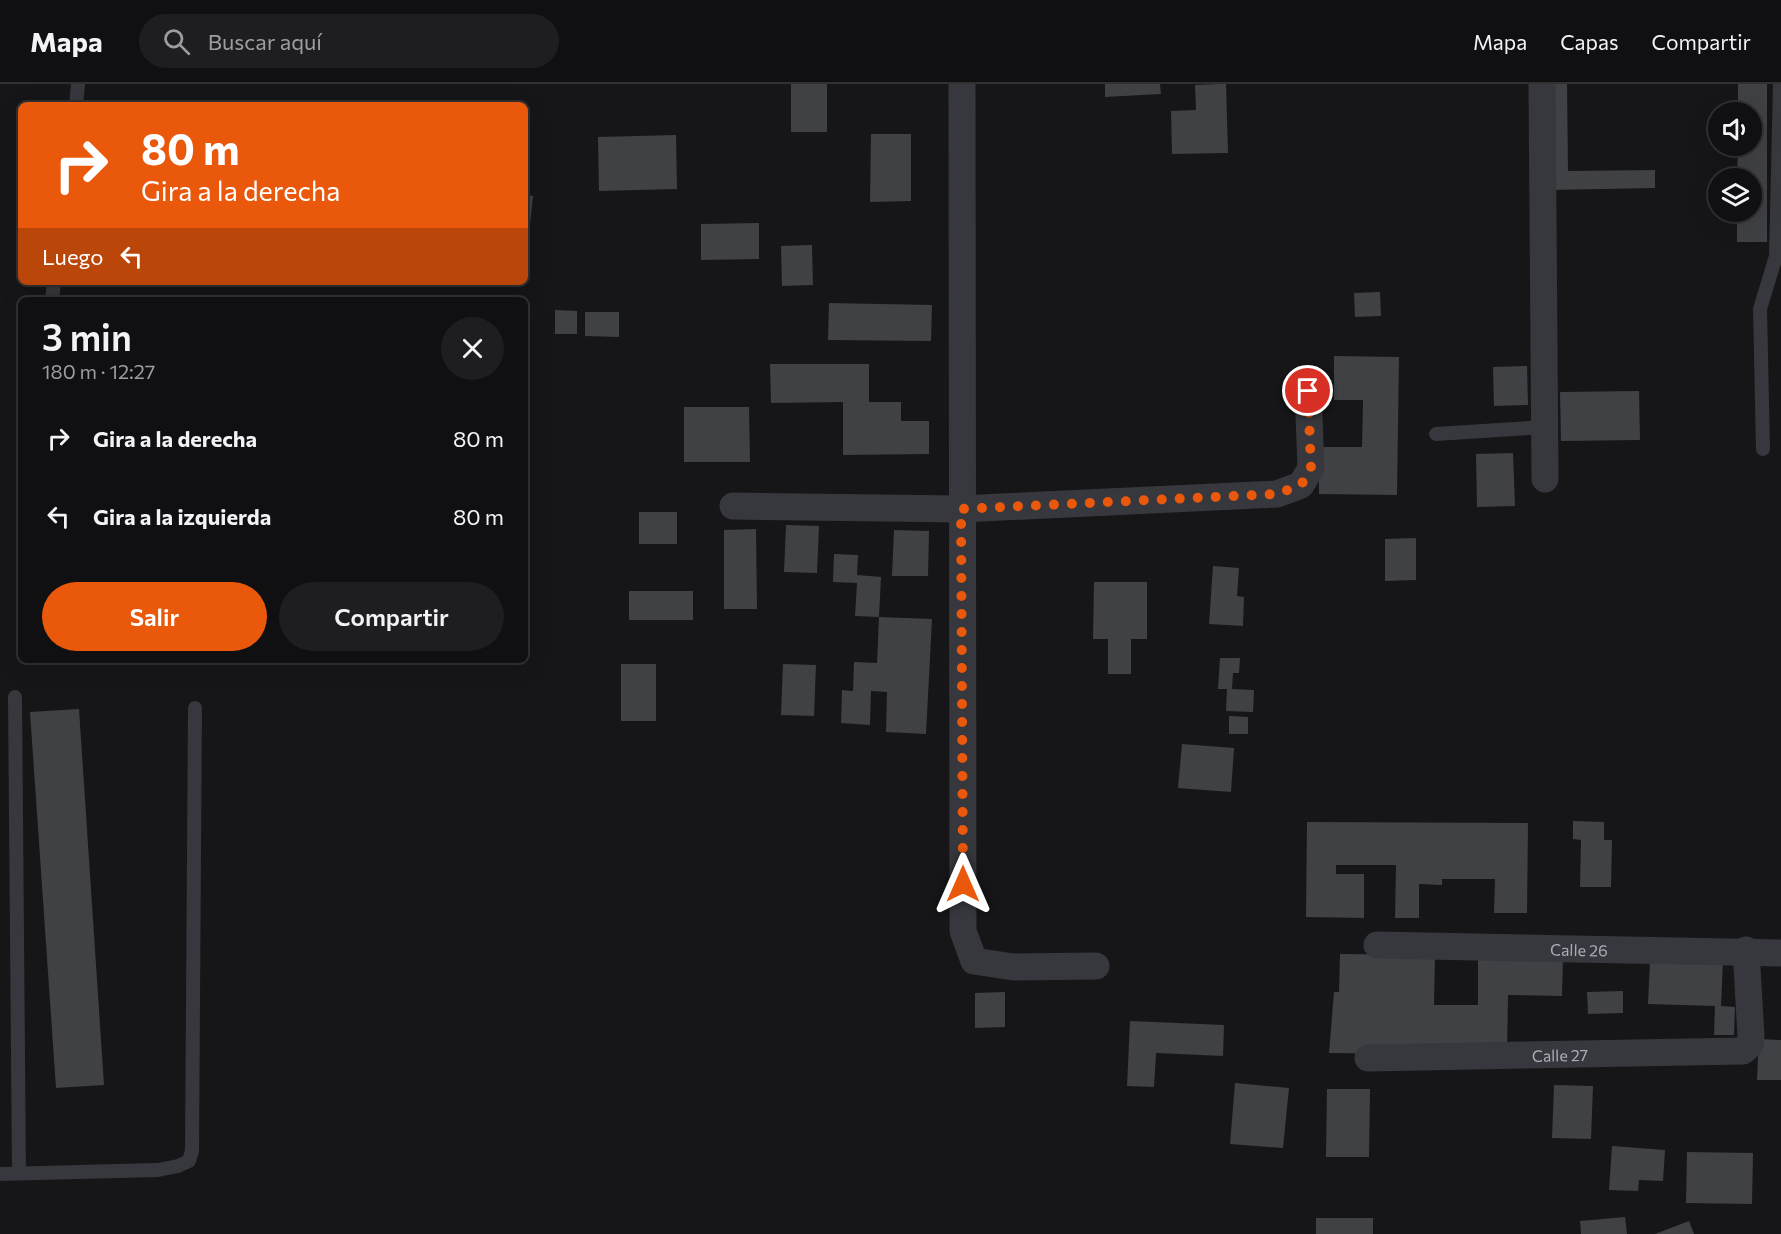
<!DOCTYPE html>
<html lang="es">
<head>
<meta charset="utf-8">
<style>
  :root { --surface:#101012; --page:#1e1e20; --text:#f1f3f6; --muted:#9c9d9f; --line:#303032; --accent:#ea580c }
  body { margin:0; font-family:Commissioner,sans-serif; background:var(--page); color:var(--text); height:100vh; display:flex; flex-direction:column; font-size:22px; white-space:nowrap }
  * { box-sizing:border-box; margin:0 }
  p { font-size:20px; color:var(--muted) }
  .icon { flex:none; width:33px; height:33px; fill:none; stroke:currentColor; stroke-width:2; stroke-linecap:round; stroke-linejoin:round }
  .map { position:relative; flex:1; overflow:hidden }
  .details { position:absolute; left:18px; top:213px; width:510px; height:366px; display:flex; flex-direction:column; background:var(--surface); border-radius:9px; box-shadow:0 6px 24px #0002,0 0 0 2px var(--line) }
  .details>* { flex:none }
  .banner { position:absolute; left:18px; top:18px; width:510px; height:183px; border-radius:9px; box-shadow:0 6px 24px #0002,0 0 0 2px var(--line); background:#ea580c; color:#fff; overflow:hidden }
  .buttons { position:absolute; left:1708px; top:18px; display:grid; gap:12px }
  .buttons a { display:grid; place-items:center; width:54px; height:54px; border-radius:50%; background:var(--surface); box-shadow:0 6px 24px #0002,0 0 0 2px var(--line); font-size:30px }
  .pin { position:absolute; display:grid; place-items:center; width:51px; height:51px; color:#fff; margin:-26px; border:3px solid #fff; border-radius:50%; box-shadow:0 2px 6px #0007 }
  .me { position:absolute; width:66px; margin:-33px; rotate:0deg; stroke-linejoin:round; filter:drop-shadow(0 0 4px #0008) }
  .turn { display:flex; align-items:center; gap:21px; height:126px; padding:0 24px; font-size:27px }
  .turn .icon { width:78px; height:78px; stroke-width:2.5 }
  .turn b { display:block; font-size:42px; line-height:51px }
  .then { display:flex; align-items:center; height:57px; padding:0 24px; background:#0003; gap:12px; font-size:22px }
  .round { display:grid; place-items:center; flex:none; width:63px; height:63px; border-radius:32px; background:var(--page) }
  .summary { display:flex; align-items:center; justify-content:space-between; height:102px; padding:0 24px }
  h1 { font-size:36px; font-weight:600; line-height:45px }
  .primary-button { display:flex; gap:12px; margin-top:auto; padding:12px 24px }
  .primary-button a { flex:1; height:69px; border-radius:36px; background:var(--accent); color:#fff; font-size:24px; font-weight:600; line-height:69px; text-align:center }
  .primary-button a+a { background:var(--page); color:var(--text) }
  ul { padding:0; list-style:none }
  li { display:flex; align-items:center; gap:18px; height:78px; padding:0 24px }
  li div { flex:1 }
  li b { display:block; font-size:22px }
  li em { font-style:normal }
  header { display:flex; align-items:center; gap:36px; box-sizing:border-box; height:84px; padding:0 30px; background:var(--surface); border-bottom:2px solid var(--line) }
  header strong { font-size:28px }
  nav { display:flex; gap:33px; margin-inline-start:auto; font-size:21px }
  .search { width:420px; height:54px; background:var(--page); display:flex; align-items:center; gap:15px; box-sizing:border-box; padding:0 21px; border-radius:33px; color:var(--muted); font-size:22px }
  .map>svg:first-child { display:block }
  .building { fill:#404145 }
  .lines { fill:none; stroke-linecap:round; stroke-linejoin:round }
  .lane { stroke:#37383d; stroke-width:14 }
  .street { stroke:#37383d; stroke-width:27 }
  .route { stroke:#ea580c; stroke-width:10; stroke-dasharray:0 18 }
  .labels { text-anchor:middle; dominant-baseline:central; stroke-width:4.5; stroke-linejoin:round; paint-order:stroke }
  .street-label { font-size:16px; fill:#a8adb8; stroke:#111113 }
</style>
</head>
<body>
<header>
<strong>Mapa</strong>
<div class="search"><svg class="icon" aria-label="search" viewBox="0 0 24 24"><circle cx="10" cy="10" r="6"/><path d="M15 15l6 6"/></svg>Buscar aquí</div>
<nav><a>Mapa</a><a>Capas</a><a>Compartir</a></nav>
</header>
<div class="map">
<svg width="1781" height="1150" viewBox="0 0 1781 1150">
  <rect width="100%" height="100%" fill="#161618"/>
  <!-- building -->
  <g class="building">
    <rect x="791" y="0" width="36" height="48"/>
    <path d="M 1105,0 L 1160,0 L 1161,10 L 1105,13 Z"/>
    <path d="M 1220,0 L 1226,0 L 1228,69 L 1172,70 L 1171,27 L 1196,26 L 1195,1 Z"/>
    <path d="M 1549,0 L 1567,0 L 1568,87 L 1655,86 L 1655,104 L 1550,106 Z"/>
    <path d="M 1738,0 L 1767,0 L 1767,158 L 1737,158 L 1737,128 L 1752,128 L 1752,94 L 1737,94 L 1738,62 L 1752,62 L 1752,28 L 1738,28 Z"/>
    <path d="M 871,50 L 911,50 L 911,117 L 870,118 Z"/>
    <path d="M 676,51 L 677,105 L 599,107 L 598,53 Z"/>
    <path d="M 525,111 L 533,112 L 528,159 L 525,159 Z"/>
    <path d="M 759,139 L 759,175 L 701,176 L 701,140 Z"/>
    <path d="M 812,161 L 813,201 L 782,202 L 781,162 Z"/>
    <path d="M 1380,208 L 1381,232 L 1355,233 L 1354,209 Z"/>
    <path d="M 829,219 L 932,221 L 931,257 L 828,256 Z"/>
    <path d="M 555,226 L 577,227 L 577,250 L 555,250 Z"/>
    <path d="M 585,228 L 619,228 L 619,253 L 585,252 Z"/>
    <path d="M 1334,272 L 1399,273 L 1397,411 L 1319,410 L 1319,363 L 1362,363 L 1363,316 L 1334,316 Z"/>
    <path d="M 770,280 L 869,280 L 869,318 L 901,318 L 901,337 L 929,337 L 929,370 L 843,371 L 843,318 L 771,319 Z"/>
    <path d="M 1527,282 L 1528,321 L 1494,322 L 1493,283 Z"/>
    <path d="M 1639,307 L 1640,356 L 1561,357 L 1560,308 Z"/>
    <path d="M 684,323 L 749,323 L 750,378 L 684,378 Z"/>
    <path d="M 1513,369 L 1515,422 L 1477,423 L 1476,370 Z"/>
    <rect x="639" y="428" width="38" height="32"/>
    <path d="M 786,441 L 819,442 L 817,489 L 784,488 Z"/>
    <path d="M 756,445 L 757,525 L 724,525 L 724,446 Z"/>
    <path d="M 894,446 L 929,447 L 928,492 L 892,492 Z"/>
    <path d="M 1416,454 L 1416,496 L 1385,497 L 1385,455 Z"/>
    <path d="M 834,470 L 858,471 L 857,491 L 881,493 L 879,533 L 855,532 L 857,499 L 833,498 Z"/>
    <path d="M 1213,482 L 1239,484 L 1237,512 L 1244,513 L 1243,542 L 1209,540 Z"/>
    <path d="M 1094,498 L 1147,498 L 1147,555 L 1131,555 L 1131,590 L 1108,590 L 1108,555 L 1093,555 Z"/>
    <rect x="629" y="507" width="64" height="29"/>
    <path d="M 879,533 L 932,535 L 926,650 L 886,648 L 887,608 L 871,607 L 870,641 L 841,639 L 842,606 L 853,607 L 854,578 L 877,579 Z"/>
    <path d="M 1220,574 L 1240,574 L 1239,589 L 1233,589 L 1232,605 L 1254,606 L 1253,628 L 1226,627 L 1227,605 L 1218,605 Z"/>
    <rect x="621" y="580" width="35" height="57"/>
    <path d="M 783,580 L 816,581 L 814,632 L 781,631 Z"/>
    <path d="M 79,625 L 104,1001 L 56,1004 L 30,628 Z"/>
    <path d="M 1229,632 L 1248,633 L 1248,650 L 1229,650 Z"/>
    <path d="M 1182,660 L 1234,664 L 1231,708 L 1178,704 Z"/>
    <path d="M 1573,737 L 1604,738 L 1604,756 L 1612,756 L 1611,803 L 1580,803 L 1581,756 L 1573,755 Z"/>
    <path d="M 1307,738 L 1528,739 L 1527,829 L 1494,829 L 1495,795 L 1442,795 L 1442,801 L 1419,800 L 1419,834 L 1395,834 L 1396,781 L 1336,781 L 1336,790 L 1364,790 L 1364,834 L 1306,833 Z"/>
    <path d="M 1340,870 L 1435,871 L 1434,921 L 1478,921 L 1478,872 L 1563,872 L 1562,912 L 1508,911 L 1507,971 L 1329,969 L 1334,908 L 1339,908 Z"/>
    <path d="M 1650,876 L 1723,878 L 1721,922 L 1735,923 L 1734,951 L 1714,951 L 1715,922 L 1648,920 Z"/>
    <path d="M 1623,907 L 1623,929 L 1588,930 L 1587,908 Z"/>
    <path d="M 1005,908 L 1005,943 L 975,944 L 975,909 Z"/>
    <path d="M 1130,937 L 1224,941 L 1223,972 L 1156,969 L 1154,1003 L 1127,1002 Z"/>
    <path d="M 1759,955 L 1781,956 L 1781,996 L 1757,996 Z"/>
    <path d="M 1235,999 L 1289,1004 L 1283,1064 L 1230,1060 Z"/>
    <path d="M 1554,1001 L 1593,1002 L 1591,1055 L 1552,1054 Z"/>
    <path d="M 1327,1005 L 1370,1005 L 1369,1073 L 1326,1073 Z"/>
    <path d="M 1612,1062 L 1665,1066 L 1663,1097 L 1639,1096 L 1638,1107 L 1609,1106 Z"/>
    <path d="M 1687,1068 L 1753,1069 L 1752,1120 L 1686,1119 Z"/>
    <path d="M 1625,1133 L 1627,1150 L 1581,1150 L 1580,1137 Z"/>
    <rect x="1316" y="1134" width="57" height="16"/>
    <path d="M 1689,1137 L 1694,1150 L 1655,1150 Z"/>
  </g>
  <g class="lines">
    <!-- lane -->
    <g class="lane">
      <path d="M 76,21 L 78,0"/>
      <path d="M 52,216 L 54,198"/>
      <path d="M 1436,350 L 1544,343"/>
      <path d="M 1763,365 L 1760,225 L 1776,172 L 1780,0"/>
      <path d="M 15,613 L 19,1089"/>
      <path d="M 0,1090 L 158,1086 L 178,1082 L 189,1077 L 192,1067 L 195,624"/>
    </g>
    <!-- street -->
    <g class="street">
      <path d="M 962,0 L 963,847 L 974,877 L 1013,883 L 1096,882"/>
      <path d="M 1542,0 L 1545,395"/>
      <path d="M 733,422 L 961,425 L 1277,410 L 1301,401 L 1311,384 L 1308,307"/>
      <path id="s1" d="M 1377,861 L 1781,869"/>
      <path id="s2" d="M 1368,974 L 1743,967 L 1750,961 L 1751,952 L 1746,866"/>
    </g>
  </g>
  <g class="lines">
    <!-- route -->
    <path class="route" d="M 963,800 L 961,425 L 1277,410 L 1301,401 L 1311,384 L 1308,307"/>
  </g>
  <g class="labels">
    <!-- street labels -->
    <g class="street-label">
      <text stroke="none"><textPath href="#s1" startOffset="202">Calle 26</textPath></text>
      <text stroke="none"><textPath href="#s2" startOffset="192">Calle 27</textPath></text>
    </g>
  </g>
</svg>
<div class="buttons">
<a><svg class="icon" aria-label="sound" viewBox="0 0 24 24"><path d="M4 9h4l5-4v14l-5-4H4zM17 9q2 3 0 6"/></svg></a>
<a><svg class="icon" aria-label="layers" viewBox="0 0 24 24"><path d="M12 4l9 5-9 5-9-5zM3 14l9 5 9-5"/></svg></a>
</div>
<div class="pin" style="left:1308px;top:307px;background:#d93025"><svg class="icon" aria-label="arrive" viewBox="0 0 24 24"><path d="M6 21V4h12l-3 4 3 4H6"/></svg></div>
<svg class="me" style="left:963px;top:800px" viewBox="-20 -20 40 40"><path d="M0-17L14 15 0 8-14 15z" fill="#ea580c" stroke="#fff" stroke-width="4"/></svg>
<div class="banner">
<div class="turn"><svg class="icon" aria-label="right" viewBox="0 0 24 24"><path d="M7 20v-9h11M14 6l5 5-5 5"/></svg><div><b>80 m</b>Gira a la derecha</div></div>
<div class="then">Luego<svg class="icon" aria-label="left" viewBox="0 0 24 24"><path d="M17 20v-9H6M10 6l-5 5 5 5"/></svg></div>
</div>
<section class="details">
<div class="summary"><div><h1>3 min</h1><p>180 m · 12:27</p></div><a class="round"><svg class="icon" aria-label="close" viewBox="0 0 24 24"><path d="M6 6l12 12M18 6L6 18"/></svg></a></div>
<ul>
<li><svg class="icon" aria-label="right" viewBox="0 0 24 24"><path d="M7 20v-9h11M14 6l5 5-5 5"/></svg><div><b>Gira a la derecha</b></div><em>80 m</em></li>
<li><svg class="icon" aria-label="left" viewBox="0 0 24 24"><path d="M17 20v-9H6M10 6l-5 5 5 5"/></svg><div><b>Gira a la izquierda</b></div><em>80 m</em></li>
</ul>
<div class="primary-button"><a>Salir</a><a>Compartir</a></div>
</section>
</div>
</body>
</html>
